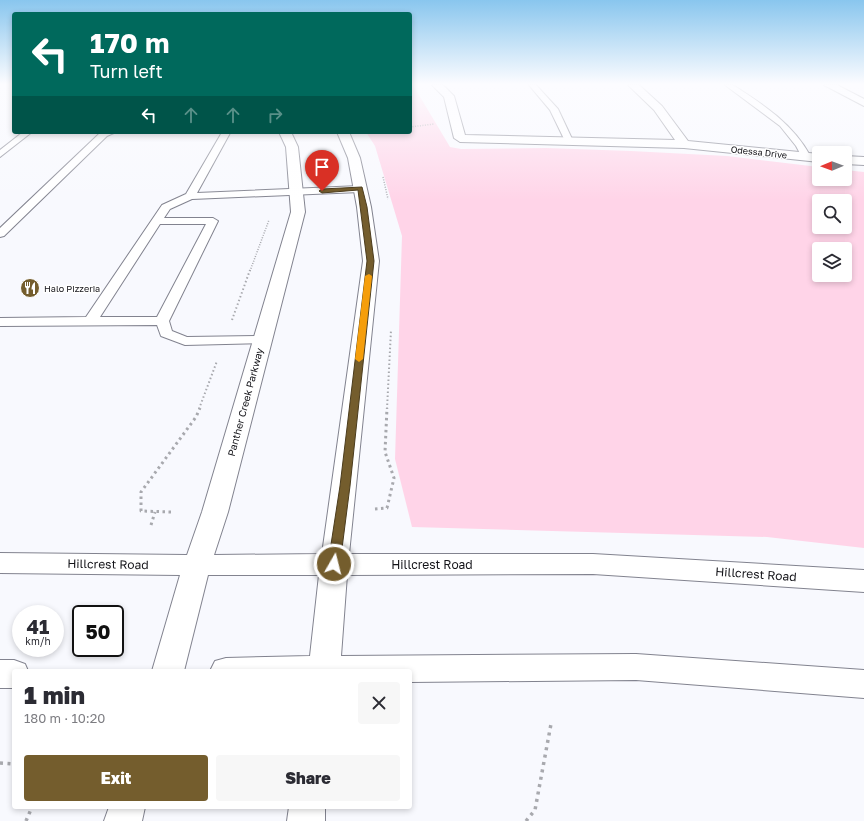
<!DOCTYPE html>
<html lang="en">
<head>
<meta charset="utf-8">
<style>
  :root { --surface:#fff; --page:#f7f7f7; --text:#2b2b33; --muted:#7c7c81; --accent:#745d2d }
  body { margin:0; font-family:"Golos Text",sans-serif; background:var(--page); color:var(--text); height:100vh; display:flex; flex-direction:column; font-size:15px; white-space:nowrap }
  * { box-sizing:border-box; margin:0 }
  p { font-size:13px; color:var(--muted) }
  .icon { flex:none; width:22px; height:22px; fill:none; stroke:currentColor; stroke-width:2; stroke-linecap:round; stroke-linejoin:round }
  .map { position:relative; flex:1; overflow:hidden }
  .side { position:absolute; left:12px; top:669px; width:400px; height:140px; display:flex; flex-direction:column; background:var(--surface); border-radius:4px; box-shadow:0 2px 6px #0003 }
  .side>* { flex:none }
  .top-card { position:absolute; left:12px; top:12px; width:400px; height:122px; border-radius:4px; box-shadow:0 2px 6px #0003; background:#00695c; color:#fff; overflow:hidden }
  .needle { width:26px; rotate:269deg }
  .tools { position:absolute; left:812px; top:146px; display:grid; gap:8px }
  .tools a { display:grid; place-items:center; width:40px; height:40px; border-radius:4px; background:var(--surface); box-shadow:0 2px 6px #0003; font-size:20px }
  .speed { position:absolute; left:12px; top:605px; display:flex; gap:8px; font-size:20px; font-weight:700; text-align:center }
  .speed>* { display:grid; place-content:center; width:52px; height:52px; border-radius:50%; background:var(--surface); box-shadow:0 2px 6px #0003; line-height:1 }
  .speed small { font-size:10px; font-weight:400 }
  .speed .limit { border:2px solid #111; border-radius:6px; background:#fff; color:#111 }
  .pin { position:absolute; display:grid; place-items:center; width:34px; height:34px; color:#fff; margin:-41px -17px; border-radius:50% 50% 50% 0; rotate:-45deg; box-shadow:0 0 4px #0007 }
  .pin .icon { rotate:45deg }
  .me { position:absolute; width:44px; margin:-22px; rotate:8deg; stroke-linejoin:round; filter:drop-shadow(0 0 3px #0008) }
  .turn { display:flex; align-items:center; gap:14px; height:84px; padding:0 12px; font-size:18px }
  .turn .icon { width:52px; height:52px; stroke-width:2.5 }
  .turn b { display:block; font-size:28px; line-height:34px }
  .lanes { display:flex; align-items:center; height:38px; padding:0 12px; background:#0003; justify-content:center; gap:20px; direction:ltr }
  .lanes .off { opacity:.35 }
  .round { display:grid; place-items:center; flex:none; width:42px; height:42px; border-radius:4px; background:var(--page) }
  .headline { display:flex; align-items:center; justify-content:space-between; height:68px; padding:0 12px }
  h1 { font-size:24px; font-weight:800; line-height:30px }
  .primary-button { display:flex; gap:8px; margin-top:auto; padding:8px 12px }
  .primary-button a { flex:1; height:46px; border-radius:4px; background:var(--accent); color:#fff; font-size:16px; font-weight:800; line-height:46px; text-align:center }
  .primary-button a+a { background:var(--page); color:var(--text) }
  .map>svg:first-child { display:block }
  .green { fill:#ffd4e8; fill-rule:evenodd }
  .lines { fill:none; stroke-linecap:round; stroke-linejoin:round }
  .lane-casing { stroke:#82838f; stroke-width:2 }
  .street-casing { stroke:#82838f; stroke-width:2 }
  .secondary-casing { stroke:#82838f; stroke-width:2 }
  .path-far3 { stroke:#a8a9ae; stroke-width:1.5; stroke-dasharray:1 1.5; stroke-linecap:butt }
  .path-far2 { stroke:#a8a9ae; stroke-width:2; stroke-dasharray:1.5 2.5; stroke-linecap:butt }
  .path-far1 { stroke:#a8a9ae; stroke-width:3; stroke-dasharray:2.5 3.5; stroke-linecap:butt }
  .path { stroke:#a8a9ae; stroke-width:3.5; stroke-dasharray:3 4.5; stroke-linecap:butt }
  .lane { fill:#fff; fill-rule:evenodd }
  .street { fill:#fff; fill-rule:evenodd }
  .secondary { fill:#fff; fill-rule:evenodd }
  .route { fill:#745d2d; stroke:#4b3c1d }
  .slow { fill:#f59e0b }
  .labels { text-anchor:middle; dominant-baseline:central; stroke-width:3; stroke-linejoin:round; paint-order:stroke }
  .far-street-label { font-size:9px; fill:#131318; stroke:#fff }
  .far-poi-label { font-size:9px; fill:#131318; stroke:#fff; text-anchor:start }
  .street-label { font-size:10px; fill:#131318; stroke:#fff }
  .near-street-label { font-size:12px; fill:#131318; stroke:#fff }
</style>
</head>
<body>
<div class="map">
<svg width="864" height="821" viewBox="0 0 864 821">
  <rect width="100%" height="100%" fill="#f8f9fe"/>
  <!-- green -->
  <path class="green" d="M 410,85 L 413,85 L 450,147 L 461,149 L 546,148 L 631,151 L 727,156 L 819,167 L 819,179 L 845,179 L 845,170 L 864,172 L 864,548 L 767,537 L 412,527 L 395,459 L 402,236 L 375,146 L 366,132 L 410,132 ZM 819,201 L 845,201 L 845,227 L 819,227 ZM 819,249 L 845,249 L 845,275 L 819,275 Z"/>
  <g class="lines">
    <!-- lane casing -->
    <g class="lane-casing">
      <g id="lane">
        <path d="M 529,85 L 536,85 L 558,109 L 573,141 L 572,143 L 566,143 L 550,110 Z"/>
        <path d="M 725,85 L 733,85 C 764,105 793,124 811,157 L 809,159 L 803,159 L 796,146 L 780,126 Z"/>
        <path d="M 23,132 L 32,132 L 0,157 L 0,150 Z"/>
        <path d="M 101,132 L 116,132 L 107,136 L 4,236 L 0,237 L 0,228 Z"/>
        <path d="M 219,132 L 230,133 L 197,193 L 360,186 L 365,189 L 360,192 L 192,199 L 170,209 L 164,218 L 213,218 L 218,221 L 169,321 L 172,331 L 187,337 L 262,336 L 267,337 L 269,340 L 267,343 L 185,345 L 161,336 L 157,325 L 0,326 L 0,318 L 86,317 L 162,205 L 186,194 L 221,134 ZM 160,224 L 206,224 L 157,317 L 100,317 Z"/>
      </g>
    </g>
    <!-- street casing -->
    <g class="street-casing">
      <g id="street">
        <path d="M 432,85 L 443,85 L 454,96 L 465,135 L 675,140 L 654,110 L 628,85 L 639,85 L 662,106 L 688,141 L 819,154 L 819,162 L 684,148 L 460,142 L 454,138 L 444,97 Z"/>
        <path d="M 824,85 L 837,85 L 864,99 L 864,106 Z"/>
        <path d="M 845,156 L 864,157 L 864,165 L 845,164 Z"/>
      </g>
    </g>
    <!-- secondary casing -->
    <g class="secondary-casing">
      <g id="secondary">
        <path d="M 279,132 L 291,132 L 298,147 L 305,212 L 228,512 L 214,555 L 322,554 L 363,261 L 357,207 L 348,158 L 337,132 L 349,132 L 360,158 L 371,207 L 379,261 L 349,554 L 593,554 L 864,570 L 864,592 L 593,574 L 347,575 L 341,656 L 636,654 L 864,670 L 864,698 L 636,680 L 410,682 L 410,671 L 210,671 L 215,661 L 226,658 L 310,656 L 319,575 L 208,575 L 184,671 L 152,671 L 180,575 L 0,573 L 0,553 L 187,555 L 202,512 L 291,212 L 286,147 Z"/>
        <path d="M 0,660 L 14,660 L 25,664 L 28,671 L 14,671 L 14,688 L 0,688 Z"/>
        <path d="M 109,807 L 145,807 L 142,821 L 104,821 Z"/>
        <path d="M 289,807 L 325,807 L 325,821 L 287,821 Z"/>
      </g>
    </g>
    <!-- path-far3 -->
    <g class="path-far3">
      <path d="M 410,127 L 434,124"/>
      <path d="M 383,177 L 388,199"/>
      <path d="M 250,271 L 269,220"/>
    </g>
    <!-- path-far2 -->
    <g class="path-far2">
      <path d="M 232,320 L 250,270"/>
      <path d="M 199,409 L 217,361"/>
      <path d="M 387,409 L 391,330"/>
    </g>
    <!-- path-far1 -->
    <g class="path-far1">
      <path d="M 375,509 L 387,508 L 394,478 L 385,452 L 387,408"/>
      <path d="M 171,512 L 141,511 L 141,492 L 196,417 L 200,408"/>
      <path d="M 151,525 L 155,512"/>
    </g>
    <!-- path -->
    <g class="path">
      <path d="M 0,763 L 14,764"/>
      <path d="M 26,821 L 32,807"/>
      <path d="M 526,821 L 535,810 L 551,724"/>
    </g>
    <!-- lane -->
    <use href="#lane" class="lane"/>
    <!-- street -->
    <use href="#street" class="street"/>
    <!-- secondary -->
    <use href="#secondary" class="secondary"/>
  </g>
  <!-- sky -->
  <linearGradient id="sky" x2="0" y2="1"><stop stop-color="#89c6ee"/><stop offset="0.42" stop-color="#fcfcff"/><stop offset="1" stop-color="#fcfcff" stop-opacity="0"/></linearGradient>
  <rect width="864" height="200" fill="url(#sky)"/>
  <!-- route -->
  <path class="route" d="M 362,187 L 367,207 L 374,261 L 350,486 L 340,564 L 338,567 L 330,567 L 328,564 L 340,486 L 367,261 L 358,190 L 322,193 L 319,191 L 322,189 Z"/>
  <!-- slow -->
  <path class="slow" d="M 369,274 L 372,276 L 363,359 L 359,362 L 355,359 L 365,276 Z"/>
  <!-- icons -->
  <defs>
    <g id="restaurant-disc" transform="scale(1)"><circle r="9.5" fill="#745d2d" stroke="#fff"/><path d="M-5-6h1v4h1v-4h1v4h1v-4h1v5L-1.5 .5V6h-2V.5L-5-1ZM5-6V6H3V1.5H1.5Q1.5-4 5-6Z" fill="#fff"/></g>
  </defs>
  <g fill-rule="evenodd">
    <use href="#restaurant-disc" x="30" y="288"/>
  </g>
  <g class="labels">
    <!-- far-street labels -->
    <g class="far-street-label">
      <text transform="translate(759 152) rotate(6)">Odessa Drive</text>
    </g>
    <!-- far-poi labels -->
    <g class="far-poi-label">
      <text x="44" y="288">Halo Pizzeria</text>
    </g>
    <!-- street labels -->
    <g class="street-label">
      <text transform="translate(245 402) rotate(-75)">Panther Creek Parkway</text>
    </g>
    <!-- near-street labels -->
    <g class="near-street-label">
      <text transform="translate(108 564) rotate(1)">Hillcrest Road</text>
      <text x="432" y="564">Hillcrest Road</text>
      <text transform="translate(756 574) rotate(4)">Hillcrest Road</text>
    </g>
  </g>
</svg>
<div class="tools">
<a><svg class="needle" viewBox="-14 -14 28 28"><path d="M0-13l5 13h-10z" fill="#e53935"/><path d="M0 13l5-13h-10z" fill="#7c7c81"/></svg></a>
<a><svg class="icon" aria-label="search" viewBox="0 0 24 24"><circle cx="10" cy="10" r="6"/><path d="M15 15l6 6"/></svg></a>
<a><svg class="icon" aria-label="layers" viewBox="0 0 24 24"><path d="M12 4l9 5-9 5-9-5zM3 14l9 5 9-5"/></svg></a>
</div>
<div class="speed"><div>41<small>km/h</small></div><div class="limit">50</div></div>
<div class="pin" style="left:322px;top:191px;background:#d93025"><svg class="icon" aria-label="arrive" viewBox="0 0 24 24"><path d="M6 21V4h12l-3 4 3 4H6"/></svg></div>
<svg class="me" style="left:334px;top:564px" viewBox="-20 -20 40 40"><circle r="17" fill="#745d2d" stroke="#fff" stroke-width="3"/><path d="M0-11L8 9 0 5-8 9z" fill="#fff"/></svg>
<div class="top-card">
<div class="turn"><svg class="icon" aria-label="left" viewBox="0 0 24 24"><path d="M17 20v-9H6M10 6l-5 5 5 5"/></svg><div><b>170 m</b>Turn left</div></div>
<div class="lanes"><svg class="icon" aria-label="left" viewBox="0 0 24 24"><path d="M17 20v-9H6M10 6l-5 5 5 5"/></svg><svg class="icon off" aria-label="ahead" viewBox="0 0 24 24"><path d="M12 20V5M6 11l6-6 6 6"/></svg><svg class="icon off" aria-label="ahead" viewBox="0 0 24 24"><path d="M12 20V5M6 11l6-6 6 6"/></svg><svg class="icon off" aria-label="right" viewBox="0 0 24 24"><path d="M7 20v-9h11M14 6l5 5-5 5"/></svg></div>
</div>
<section class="side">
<div class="headline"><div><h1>1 min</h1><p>180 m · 10:20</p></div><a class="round"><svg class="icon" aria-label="close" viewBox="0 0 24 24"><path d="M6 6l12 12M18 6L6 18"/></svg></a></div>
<div class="primary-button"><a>Exit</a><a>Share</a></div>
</section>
</div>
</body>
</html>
